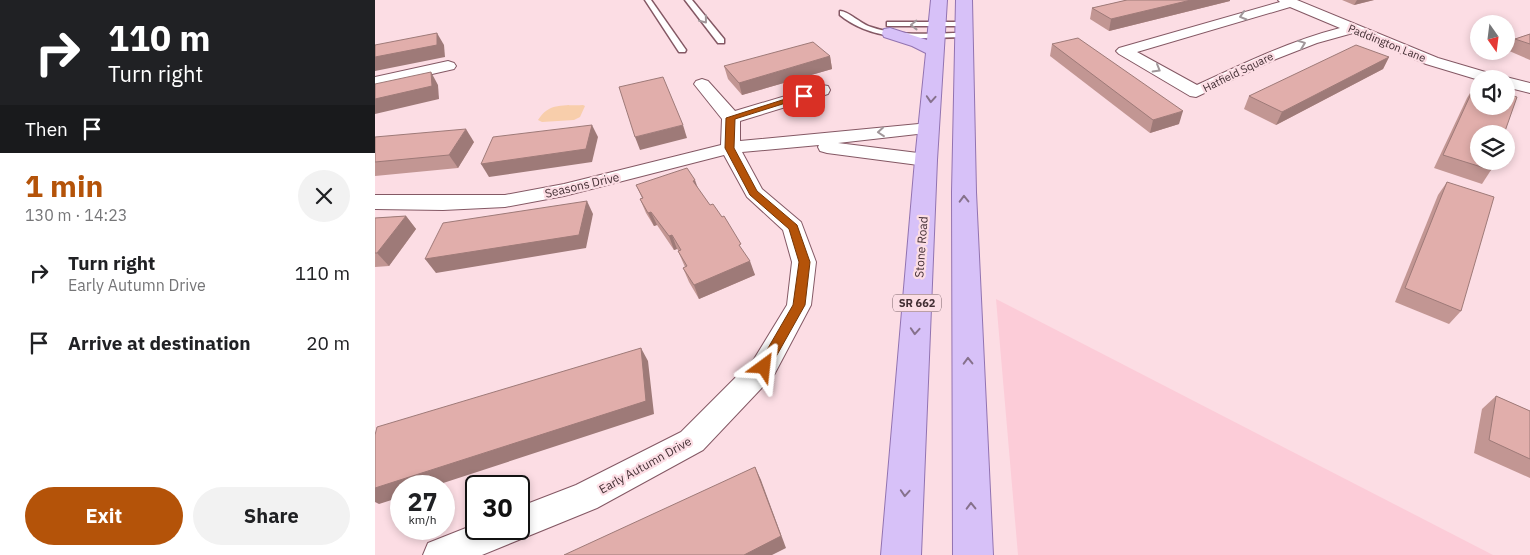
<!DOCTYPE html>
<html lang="en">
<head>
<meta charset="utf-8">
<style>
  :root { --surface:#fff; --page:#f2f2f2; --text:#202124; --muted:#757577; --accent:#b45309 }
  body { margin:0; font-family:"IBM Plex Sans",sans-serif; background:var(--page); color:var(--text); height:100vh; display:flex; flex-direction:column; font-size:19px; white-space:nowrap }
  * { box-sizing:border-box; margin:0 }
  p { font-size:16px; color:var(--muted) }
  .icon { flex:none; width:28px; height:28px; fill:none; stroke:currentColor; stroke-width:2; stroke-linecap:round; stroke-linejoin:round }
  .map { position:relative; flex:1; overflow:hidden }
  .panel { display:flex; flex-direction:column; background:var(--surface); width:375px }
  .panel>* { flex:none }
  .banner { background:#202124; color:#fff; overflow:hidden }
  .needle { width:32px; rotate:166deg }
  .fabs { position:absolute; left:1095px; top:15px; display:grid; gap:10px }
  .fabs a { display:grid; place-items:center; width:45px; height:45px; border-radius:50%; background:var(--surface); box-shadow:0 2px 8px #0003; font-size:25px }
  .speed { position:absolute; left:15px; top:475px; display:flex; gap:10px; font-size:25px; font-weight:700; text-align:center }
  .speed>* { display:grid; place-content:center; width:65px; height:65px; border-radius:50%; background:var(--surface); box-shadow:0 2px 8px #0003; line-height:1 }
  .speed small { font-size:12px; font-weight:400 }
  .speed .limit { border:2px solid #111; border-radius:8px; background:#fff; color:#111 }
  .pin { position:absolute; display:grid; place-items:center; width:42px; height:42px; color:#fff; margin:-21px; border-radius:10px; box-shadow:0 2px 8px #0006 }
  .me { position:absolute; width:55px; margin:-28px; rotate:30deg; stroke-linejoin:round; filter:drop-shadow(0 0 4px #0008) }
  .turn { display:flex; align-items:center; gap:18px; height:105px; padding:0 25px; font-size:22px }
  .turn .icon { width:65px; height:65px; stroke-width:2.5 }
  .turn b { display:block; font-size:35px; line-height:42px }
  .then { display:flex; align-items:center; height:48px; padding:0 25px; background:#0003; gap:10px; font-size:19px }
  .round { display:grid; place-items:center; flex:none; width:52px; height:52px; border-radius:26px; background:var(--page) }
  .overview { display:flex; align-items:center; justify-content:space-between; height:85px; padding:0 25px }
  h1 { font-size:30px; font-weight:700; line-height:38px; color:var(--accent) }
  .action { display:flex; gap:10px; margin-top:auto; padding:10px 25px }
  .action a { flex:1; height:58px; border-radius:30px; background:var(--accent); color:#fff; font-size:20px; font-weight:700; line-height:58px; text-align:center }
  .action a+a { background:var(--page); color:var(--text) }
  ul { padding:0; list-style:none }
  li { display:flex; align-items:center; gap:15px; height:70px; padding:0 25px }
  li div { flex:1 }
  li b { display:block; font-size:19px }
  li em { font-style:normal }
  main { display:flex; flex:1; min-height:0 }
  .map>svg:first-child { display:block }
  .built { fill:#fcccd8 }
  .green { fill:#f8ceab }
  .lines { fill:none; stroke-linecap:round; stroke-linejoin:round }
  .lane-casing { stroke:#845864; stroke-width:3 }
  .street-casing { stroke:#845864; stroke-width:2 }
  .primary-casing { stroke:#9273b1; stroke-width:2 }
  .lane { fill:#fff; fill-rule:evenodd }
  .street { fill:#fff; fill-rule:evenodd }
  .primary { fill:#d7c1f8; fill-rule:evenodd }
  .wall { fill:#c29693 }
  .shaded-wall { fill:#9e7a78 }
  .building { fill:#e1aeab; stroke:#9e7a78 }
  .oneway { stroke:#a1979a }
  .oneway2 { stroke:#86718c }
  .route { fill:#b45309; stroke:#753606 }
  .labels { text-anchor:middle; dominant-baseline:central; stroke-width:4.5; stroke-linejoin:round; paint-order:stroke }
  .far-street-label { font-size:11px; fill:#432f34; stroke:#fcdde4 }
  .shield { fill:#fcdde4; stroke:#7a6369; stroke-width:1 }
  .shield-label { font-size:11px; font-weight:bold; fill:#432f34 }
  .street-label { font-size:12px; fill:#432f34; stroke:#fcdde4 }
</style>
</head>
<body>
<main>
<section class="panel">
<div class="banner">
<div class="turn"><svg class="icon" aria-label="right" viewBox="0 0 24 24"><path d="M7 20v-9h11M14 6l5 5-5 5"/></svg><div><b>110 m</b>Turn right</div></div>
<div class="then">Then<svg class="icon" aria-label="arrive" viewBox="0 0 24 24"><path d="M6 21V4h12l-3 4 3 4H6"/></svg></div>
</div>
<div class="overview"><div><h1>1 min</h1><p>130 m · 14:23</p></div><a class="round"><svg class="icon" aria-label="close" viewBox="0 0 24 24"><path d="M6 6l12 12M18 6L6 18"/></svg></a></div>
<ul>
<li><svg class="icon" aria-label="right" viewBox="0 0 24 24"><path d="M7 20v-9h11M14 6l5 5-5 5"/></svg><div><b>Turn right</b><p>Early Autumn Drive</p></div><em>110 m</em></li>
<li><svg class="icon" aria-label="arrive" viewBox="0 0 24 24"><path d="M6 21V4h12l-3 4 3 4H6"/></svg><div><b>Arrive at destination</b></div><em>20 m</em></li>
</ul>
<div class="action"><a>Exit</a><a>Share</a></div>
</section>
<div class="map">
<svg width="1155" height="555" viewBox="0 0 1155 555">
  <rect width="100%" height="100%" fill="#fcdde4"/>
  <!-- built -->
  <path class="built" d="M 621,299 L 1118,555 L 643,555 Z"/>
  <!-- green -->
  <path class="green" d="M 208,105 L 210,106 L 205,117 L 199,120 L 167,122 L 163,120 C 174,102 189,106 208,105 Z"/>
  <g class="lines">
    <!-- lane casing -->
    <g class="lane-casing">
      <g id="lane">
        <path d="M 270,0 L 276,0 L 311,50 L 310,52 L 304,52 Z"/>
        <path d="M 310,0 L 317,0 L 349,39 L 349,43 L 343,43 Z"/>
        <path d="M 465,11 C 473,11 486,24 496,27 C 525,37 558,33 588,33 L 592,35 L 588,37 C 547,38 499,43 465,15 Z"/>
        <path d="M 512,22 L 588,22 L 592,24 L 588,26 L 512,26 Z"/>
      </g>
    </g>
    <!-- street casing -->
    <g class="street-casing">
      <g id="street">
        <path d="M 903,0 L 922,0 L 1063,58 L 1124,76 L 1126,78 L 1131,77 L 1155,83 L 1155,93 L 1131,87 L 1131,79 L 1104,80 L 1051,64 L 978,33 L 942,43 L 901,59 L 821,97 L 815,96 L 744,54 L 741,51 L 744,48 L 905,2 ZM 915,7 L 965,28 C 915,41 869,63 822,85 L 762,52 Z"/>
        <path d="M 73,61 L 79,63 L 81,66 L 79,69 L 0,87 L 0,77 Z"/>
        <path d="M 327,79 L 333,81 L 360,111 L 447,85 L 453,86 L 455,90 L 453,94 L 365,121 L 365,141 L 554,123 L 560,124 L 563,128 L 560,132 L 463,143 L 551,154 L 558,156 L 561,160 L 558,164 L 551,166 L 452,153 L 445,151 L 443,147 L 444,145 L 367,152 L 387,189 L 426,222 L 441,262 L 436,305 L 399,375 L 328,450 L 222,508 L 107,555 L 48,555 L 53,543 L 101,524 L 101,529 L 144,529 L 144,507 L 201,485 L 306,432 L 379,359 L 412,305 L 417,262 L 408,230 L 372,197 L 349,155 L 189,196 L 130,207 L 68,210 L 0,209 L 0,195 L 130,195 L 189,184 L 346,145 L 347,119 L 319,84 L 321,81 Z"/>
      </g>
    </g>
    <!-- primary casing -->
    <g class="primary-casing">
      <g id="primary">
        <path d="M 556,0 L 572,0 L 562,160 L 546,555 L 506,555 L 540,160 L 551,53 L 537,46 L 509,37 L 507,33 L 509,29 L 515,28 L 552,40 Z"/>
        <path d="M 581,0 L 597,0 L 601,192 L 618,555 L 578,555 L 577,192 Z"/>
      </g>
    </g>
    <!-- lane -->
    <use href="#lane" class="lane"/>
    <!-- street -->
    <use href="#street" class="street"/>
    <!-- primary -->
    <use href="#primary" class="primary"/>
  </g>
  <!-- wall -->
  <g class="wall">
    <path d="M 752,0 L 855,0 L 855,1 L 734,31 L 715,19 L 717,8 Z"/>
    <path d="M 967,0 L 999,0 L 979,5 Z"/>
    <path d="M 1155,34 L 1155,60 L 1132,50 L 1140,39 Z"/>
    <path d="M 677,44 L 804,124 L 775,133 L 675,56 Z"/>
    <path d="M 455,56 L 457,69 L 367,95 L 353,79 L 349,66 Z"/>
    <path d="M 1014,57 L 1008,69 L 901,125 L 869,109 L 874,96 Z"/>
    <path d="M 1100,85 L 1116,170 L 1107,184 L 1059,168 L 1092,98 Z"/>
    <path d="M 0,137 L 99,142 L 83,168 L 0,176 Z"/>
    <path d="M 1072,182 L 1086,311 L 1074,324 L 1020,302 L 1063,195 Z"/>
    <path d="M 261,185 L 324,190 L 368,252 L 380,275 L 324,299 L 314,282 L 308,268 L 310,267 L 303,251 L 304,251 L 302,249 L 299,250 L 282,225 L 279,226 L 271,213 L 265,199 L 267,198 Z"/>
    <path d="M 31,216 L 41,229 L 14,266 L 0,267 L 0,218 Z"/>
    <path d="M 1121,396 L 1155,411 L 1155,478 L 1099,453 L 1107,409 Z"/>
  </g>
  <!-- shaded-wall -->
  <g class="shaded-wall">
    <path d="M 816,0 L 855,0 L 855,1 L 734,31 L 736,19 Z"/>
    <path d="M 982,0 L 999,0 L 979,5 Z"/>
    <path d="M 62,33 L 69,45 L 70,57 L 0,71 L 0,57 Z"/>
    <path d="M 455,56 L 457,69 L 367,95 L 364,83 Z"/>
    <path d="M 1014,57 L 1008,69 L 901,125 L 907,112 Z"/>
    <path d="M 56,72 L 63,85 L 64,99 L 0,114 L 0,99 Z"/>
    <path d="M 808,111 L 804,124 L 775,133 L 778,120 Z"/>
    <path d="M 217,125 L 223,137 L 217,162 L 114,177 L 106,164 Z"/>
    <path d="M 308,125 L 312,138 L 265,150 L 260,137 Z"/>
    <path d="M 91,129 L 99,142 L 83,168 L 74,155 Z"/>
    <path d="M 320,180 L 325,194 L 318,181 Z"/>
    <path d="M 212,201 L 218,214 L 211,248 L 61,273 L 50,259 Z"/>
    <path d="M 276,212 L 282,225 L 279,226 L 273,213 Z"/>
    <path d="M 31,216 L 41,229 L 14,266 L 2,253 Z"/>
    <path d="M 297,235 L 302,249 L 299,250 L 294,236 Z"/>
    <path d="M 375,261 L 380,275 L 324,299 L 319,285 Z"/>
    <path d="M 266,348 L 273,361 L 279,414 L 59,486 L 26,486 L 26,497 L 4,504 L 0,502 L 0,488 Z"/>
    <path d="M 380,467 L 386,480 L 411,548 L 397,555 L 369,555 Z"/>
  </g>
  <!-- building -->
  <g class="building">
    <path d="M 752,0 L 816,0 L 736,19 L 717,8 Z"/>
    <path d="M 62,33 L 62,45 L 0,57 L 0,45 Z"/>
    <path d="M 1155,34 L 1155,44 L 1140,39 Z"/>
    <path d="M 703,38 L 808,111 L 778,120 L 677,44 Z"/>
    <path d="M 438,42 L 455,56 L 364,83 L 349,66 Z"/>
    <path d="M 981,45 L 1014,57 L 907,112 L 874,96 Z"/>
    <path d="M 56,72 L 57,86 L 0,99 L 0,84 Z"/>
    <path d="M 288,77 L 308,125 L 260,137 L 244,87 Z"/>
    <path d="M 1100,85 L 1104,87 L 1104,106 L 1131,106 L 1131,94 L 1142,97 L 1129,134 L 1104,134 L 1104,161 L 1120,161 L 1116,170 L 1068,155 Z"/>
    <path d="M 217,125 L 211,149 L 106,164 L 118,137 Z"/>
    <path d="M 91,129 L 74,155 L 0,162 L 0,137 Z"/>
    <path d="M 312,168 L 320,180 L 318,181 L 335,205 L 338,204 L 347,217 L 349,216 L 366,244 L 364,245 L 375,261 L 319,285 L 308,268 L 312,266 L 303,251 L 306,250 L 297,235 L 294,236 L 276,212 L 273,213 L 265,199 L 268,198 L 261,185 Z"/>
    <path d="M 1072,182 L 1119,197 L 1086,311 L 1030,288 Z"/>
    <path d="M 212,201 L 204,235 L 50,259 L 68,223 Z"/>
    <path d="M 31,216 L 2,253 L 0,253 L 0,218 Z"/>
    <path d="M 266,348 L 271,401 L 0,488 L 0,435 L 2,427 Z"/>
    <path d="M 1121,396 L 1155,411 L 1155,459 L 1114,440 Z"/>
    <path d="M 380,467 L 406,536 L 369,555 L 189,555 Z"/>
  </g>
  <!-- one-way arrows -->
  <defs><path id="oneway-chevron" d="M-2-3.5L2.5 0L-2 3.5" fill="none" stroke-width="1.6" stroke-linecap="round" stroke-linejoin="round" transform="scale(1.25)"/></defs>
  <g class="oneway">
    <use href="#oneway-chevron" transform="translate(868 16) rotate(164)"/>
    <use href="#oneway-chevron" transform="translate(329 20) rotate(51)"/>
    <use href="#oneway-chevron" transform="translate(539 25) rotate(179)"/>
    <use href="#oneway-chevron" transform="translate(927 44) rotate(-21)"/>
    <use href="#oneway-chevron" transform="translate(782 69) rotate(30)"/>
    <use href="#oneway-chevron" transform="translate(506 132) rotate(175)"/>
  </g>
  <g class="oneway2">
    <use href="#oneway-chevron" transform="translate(556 99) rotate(94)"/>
    <use href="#oneway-chevron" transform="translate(589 199) rotate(-91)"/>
    <use href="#oneway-chevron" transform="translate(540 331) rotate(94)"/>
    <use href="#oneway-chevron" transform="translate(593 361) rotate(-91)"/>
    <use href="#oneway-chevron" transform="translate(530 493) rotate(94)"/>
    <use href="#oneway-chevron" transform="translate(596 506) rotate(-91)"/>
  </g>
  <!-- route -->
  <path class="route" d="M 426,94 L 433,96 L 360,119 L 359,148 L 382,191 L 422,225 L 435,262 L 430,305 L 393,371 L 389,372 L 384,371 L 382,367 L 418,305 L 424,262 L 414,229 L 375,195 L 350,148 L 351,118 Z"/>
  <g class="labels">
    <!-- far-street labels -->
    <g class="far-street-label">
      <text transform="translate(1012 43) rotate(22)">Paddington Lane</text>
      <text transform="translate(863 72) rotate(-26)">Hatfield Square</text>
    </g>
    <!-- shield labels -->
    <rect class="shield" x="518" y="294.5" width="48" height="17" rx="4"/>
    <g class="shield-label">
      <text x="542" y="303">SR 662</text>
    </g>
    <!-- street labels -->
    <g class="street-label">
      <text transform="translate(207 185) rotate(-13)">Seasons Drive</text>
      <text transform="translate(546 247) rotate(-86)">Stone Road</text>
      <text transform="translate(270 465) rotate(-29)">Early Autumn Drive</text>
    </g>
  </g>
</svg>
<div class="fabs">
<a><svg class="needle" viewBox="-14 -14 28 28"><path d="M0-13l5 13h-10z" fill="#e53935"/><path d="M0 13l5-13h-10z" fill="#757577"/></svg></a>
<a><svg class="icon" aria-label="sound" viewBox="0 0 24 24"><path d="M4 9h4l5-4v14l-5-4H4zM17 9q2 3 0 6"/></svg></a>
<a><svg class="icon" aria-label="layers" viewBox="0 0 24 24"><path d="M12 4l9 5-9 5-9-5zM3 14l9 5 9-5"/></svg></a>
</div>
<div class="speed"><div>27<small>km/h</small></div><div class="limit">30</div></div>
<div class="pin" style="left:429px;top:96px;background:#d93025"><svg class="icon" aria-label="arrive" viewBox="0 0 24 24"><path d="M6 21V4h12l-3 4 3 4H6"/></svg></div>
<svg class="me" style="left:389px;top:367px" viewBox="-20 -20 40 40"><path d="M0-17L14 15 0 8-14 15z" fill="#b45309" stroke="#fff" stroke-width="4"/></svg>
</div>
</main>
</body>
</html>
